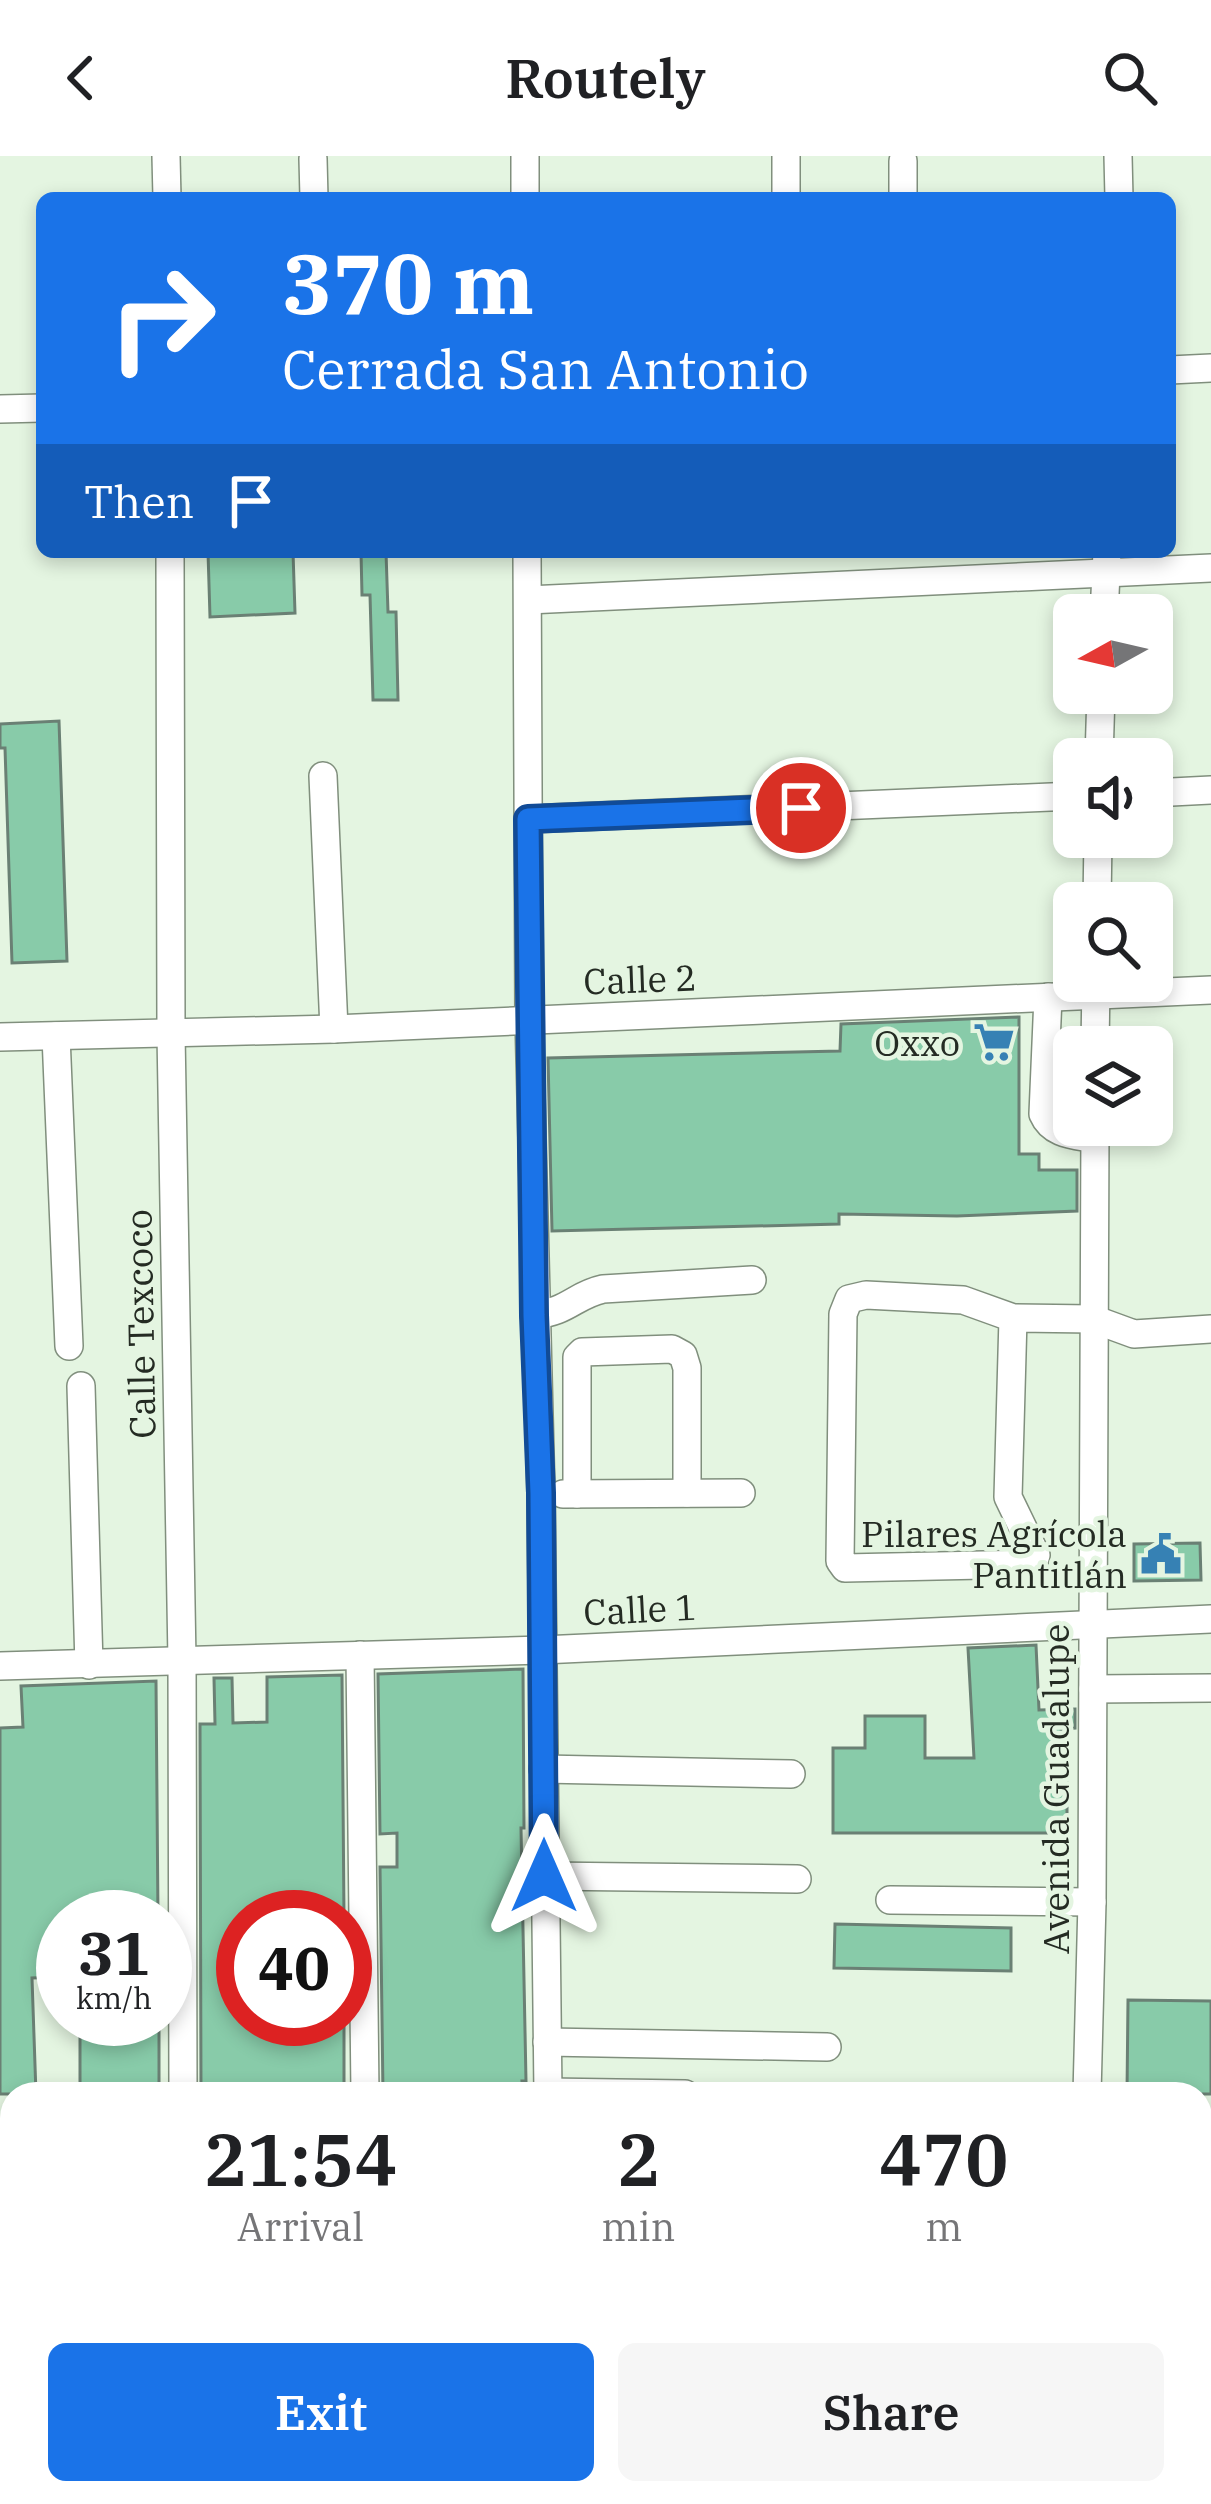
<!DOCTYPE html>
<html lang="en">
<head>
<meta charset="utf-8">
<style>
  :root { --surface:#fff; --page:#f6f6f6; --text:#202124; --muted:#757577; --accent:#1a73e8 }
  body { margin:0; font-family:"IBM Plex Serif",serif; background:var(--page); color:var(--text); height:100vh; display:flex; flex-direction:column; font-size:45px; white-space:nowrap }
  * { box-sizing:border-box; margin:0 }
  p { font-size:39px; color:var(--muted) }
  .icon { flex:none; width:66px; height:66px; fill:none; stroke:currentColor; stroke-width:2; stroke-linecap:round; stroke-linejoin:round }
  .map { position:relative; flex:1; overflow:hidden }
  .sheet { position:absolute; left:0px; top:1926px; width:1212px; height:423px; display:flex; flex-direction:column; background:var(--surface); border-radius:36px 36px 0 0; box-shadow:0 6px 18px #0003 }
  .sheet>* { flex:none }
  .hud { position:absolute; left:36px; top:36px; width:1140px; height:366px; border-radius:18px; box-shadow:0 6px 18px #0003; background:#1a73e8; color:#fff; overflow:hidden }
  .needle { width:78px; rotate:262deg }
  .fabs { position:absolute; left:1053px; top:438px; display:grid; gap:24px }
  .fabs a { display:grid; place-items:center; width:120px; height:120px; border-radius:18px; background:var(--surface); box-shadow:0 6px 18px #0003; font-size:60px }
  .speed { position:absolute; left:36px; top:1734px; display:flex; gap:24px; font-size:60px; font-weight:700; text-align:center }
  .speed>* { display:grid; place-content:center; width:156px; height:156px; border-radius:50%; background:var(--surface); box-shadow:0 6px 18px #0003; line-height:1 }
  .speed small { font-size:30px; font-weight:400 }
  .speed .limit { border:18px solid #d22; background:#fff; color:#111 }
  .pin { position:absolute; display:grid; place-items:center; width:102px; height:102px; color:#fff; margin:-51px; border:6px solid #fff; border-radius:50%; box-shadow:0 3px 12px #0007 }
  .me { position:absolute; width:132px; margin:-66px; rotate:0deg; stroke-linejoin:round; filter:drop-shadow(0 0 9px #0008) }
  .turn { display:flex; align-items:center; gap:42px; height:252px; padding:0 48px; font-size:54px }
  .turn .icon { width:156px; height:156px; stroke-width:2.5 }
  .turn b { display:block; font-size:84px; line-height:102px }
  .then { display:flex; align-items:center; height:114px; padding:0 48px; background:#0003; gap:24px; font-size:45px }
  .eta { display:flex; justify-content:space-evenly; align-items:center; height:204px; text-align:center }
  .eta b { font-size:72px; font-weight:600; line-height:84px }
  .action { display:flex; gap:24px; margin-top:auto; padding:24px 48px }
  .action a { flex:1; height:138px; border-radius:18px; background:var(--accent); color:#fff; font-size:48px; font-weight:600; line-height:138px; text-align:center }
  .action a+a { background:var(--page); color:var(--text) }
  header { display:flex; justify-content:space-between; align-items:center; height:156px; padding:0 48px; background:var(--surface); font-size:54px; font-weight:600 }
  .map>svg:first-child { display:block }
  .building { fill:#88cba9; stroke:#6a8074; stroke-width:3 }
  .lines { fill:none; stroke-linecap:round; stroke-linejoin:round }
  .minor-casing { stroke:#808f7d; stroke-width:30 }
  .major-casing { stroke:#fff; stroke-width:39 }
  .minor { stroke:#fff; stroke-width:27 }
  .major { stroke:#bdce70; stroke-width:36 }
  .rail { stroke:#818d7f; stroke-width:6; stroke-dasharray:15 15; stroke-linecap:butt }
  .route-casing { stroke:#114b97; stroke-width:30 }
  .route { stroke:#1a73e8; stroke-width:21 }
  .labels { text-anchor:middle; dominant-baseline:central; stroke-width:9; stroke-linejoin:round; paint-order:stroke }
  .street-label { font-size:36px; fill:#242b23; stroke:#e4f5e1 }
  .poi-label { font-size:36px; fill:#242b23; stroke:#e4f5e1; text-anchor:end }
</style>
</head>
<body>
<header><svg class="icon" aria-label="back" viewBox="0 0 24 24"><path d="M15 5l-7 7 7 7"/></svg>Routely<svg class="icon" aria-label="search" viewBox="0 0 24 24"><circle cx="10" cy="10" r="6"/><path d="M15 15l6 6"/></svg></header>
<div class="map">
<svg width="1211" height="2348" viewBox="0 0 1211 2348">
  <rect width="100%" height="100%" fill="#e4f5e1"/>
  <!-- building -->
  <g class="building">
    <path d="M 208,396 L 293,396 L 295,457 L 210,461 Z"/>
    <path d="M 361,396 L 386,396 L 388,456 L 396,456 L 398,544 L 373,544 L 370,439 L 362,439 Z"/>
    <path d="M 59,565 L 67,805 L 12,807 L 5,592 L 0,592 L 0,568 Z"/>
    <path d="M 1019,861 L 1019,998 L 1039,998 L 1039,1014 L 1077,1014 L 1077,1055 L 957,1060 L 839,1058 L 839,1068 L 552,1075 L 548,902 L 840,895 L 841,868 Z"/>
    <path d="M 1200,1387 L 1201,1424 L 1134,1425 L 1134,1388 Z"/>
    <path d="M 1036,1489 L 1039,1554 L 1075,1553 L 1075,1572 L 1061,1573 L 1063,1602 L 1067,1602 L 1067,1677 L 833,1677 L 833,1592 L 865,1592 L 865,1560 L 925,1560 L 925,1602 L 974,1602 L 968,1492 Z"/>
    <path d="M 523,1513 L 524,1672 L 521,1672 L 526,1925 L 522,1925 L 523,1938 L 383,1938 L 380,1711 L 397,1711 L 397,1677 L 380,1678 L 378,1518 Z"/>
    <path d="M 342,1519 L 344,1761 L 243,1761 L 243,1863 L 344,1863 L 344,1938 L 201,1938 L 200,1568 L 215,1568 L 214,1522 L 232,1522 L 233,1567 L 267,1566 L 267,1521 Z"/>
    <path d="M 156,1525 L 158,1761 L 63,1761 L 63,1821 L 32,1822 L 36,1938 L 0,1938 L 0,1572 L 23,1571 L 21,1530 Z"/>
    <path d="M 835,1768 L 1011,1772 L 1011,1815 L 834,1812 Z"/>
    <path d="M 1128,1844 L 1211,1845 L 1211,1938 L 1127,1938 Z"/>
    <rect x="80" y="1863" width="79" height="75"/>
  </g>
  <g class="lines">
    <!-- minor casing -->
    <g class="minor-casing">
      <g id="minor">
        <path d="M 166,0 L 167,42"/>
        <path d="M 525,0 L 525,42"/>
        <path d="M 786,0 L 786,42"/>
        <path d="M 1118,0 L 1119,42"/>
        <path d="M 313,3 L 314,42"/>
        <path d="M 903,5 L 903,42"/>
        <path d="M 1170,214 L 1211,212"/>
        <path d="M 0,253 L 42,252"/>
        <path d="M 170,396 L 171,878 L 182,1504 L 183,1938"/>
        <path d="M 527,396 L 529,863 L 541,1337 L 548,1938"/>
        <path d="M 528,444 L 1211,412"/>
        <path d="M 1104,459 L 1107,396"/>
        <path d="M 1099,603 L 1101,537"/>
        <path d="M 323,620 L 334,873"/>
        <path d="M 1152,637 L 1211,634"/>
        <path d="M 528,663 L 1074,640"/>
        <path d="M 1097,747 L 1098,681"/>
        <path d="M 1048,841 L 1043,958 C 1052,979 1075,979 1095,983"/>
        <path d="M 56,880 L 69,1190"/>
        <path d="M 0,881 L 334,873 L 1211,834"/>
        <path d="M 1095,891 L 1096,825"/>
        <path d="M 534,1159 C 568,1156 575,1139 603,1133 L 752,1124"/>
        <path d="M 1013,1162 L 1008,1341 L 1036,1399 L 1034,1405 L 1027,1408 L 845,1412 L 840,1405 L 843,1158 L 849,1143 L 866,1139 L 963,1144 L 1013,1162 L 1093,1163 L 1134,1178 L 1211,1173"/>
        <path d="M 81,1230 L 89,1509"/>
        <path d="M 563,1338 L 741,1337"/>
        <path d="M 577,1338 L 577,1201 L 582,1196 L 672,1193 L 683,1199 L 687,1212 L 687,1337"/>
        <path d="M 360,1499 L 365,1938"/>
        <path d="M 0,1510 L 542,1494 L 1211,1463"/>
        <path d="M 1093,1533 L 1211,1532"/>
        <path d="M 543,1613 L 791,1618"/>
        <path d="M 544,1720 L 797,1723"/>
        <path d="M 890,1744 L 1092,1746"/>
        <path d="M 547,1886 L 827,1891"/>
        <path d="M 548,1936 L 685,1938"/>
        <path d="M 1087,1938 L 1092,1746 L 1095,969"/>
        <path d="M 0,1992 L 12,1996"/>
        <path d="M 1200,2253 L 1211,2253"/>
        <path d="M 1200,2309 L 1211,2313"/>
        <path d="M 0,2328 L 12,2254"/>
        <path d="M 461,2337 L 486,2348"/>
        <path d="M 589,2337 L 590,2348"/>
        <path d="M 624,2338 L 662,2348"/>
        <path d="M 198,2348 L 199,2337"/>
        <path d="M 756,2348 L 760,2337"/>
        <path d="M 799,2348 L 803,2337"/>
      </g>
    </g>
    <!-- major casing -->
    <g class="major-casing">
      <g id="major">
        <path d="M 0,2126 L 12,2131"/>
        <path d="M 0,2217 L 12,2222"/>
        <path d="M 296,2337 L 322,2348"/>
        <path d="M 490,2337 L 514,2348"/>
        <path d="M 1181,2337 L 1207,2348"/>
        <path d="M 1043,2348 L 1068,2337"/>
      </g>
    </g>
    <!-- minor -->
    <use href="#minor" class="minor"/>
    <!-- major -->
    <use href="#major" class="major"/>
    <!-- rail -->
    <g class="rail">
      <path d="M 0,2021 L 12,2025"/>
      <path d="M 0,2105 L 12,2109"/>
      <path d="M 672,2337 L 704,2348"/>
      <path d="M 710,2337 L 741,2348"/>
    </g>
  </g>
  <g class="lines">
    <!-- route casing -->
    <g class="route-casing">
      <path id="route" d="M 544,1720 L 541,1337 L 534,1159 L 528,663 L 801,652"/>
    </g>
    <!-- route -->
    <use href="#route" class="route"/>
  </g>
  <!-- icons -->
  <defs>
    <g id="supermarket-bare" transform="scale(3.24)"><path d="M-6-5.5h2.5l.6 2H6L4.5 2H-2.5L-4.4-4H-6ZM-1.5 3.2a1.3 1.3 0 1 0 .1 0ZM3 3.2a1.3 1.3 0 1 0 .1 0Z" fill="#3681b4" stroke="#e4f5e1" stroke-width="2.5" paint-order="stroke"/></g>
    <g id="civic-bare" transform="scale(3.24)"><path d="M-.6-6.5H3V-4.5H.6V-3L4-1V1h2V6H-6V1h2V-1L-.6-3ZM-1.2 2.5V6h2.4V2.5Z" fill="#3681b4" stroke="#e4f5e1" stroke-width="2.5" paint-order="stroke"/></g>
  </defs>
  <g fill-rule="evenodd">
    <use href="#supermarket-bare" x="994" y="886"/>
    <use href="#civic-bare" x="1161" y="1398"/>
  </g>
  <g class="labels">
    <!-- street labels -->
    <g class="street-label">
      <text transform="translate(640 823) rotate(-2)">Calle 2</text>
      <text transform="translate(140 1168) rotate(-91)">Calle Texcoco</text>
      <text transform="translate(640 1453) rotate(-3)">Calle 1</text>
      <text transform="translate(1055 1633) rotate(-90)">Avenida Guadalupe</text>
    </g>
    <!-- poi labels -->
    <g class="poi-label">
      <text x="960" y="886">Oxxo</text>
      <text x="1127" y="1377">Pilares Agrícola<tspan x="1127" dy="41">Pantitlán</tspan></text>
    </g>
  </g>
</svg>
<div class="fabs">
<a><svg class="needle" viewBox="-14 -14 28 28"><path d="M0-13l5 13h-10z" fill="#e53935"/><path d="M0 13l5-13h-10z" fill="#757577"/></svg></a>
<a><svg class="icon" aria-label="sound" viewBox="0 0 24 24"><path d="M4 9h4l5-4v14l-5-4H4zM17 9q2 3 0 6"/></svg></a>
<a><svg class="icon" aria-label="search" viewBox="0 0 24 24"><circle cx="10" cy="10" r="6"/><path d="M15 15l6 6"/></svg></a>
<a><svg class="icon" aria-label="layers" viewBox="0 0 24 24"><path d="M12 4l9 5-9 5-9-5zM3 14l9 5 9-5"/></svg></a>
</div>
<div class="speed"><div>31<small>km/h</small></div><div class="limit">40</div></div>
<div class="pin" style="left:801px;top:652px;background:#d93025"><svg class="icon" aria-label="arrive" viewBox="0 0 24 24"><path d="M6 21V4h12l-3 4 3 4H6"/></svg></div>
<svg class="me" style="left:544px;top:1720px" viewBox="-20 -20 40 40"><path d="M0-17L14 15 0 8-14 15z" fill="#1a73e8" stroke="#fff" stroke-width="4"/></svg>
<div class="hud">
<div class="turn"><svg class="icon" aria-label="right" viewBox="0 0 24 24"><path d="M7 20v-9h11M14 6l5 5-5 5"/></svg><div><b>370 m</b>Cerrada San Antonio</div></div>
<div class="then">Then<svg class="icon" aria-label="arrive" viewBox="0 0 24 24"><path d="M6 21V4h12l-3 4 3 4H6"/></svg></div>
</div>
<section class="sheet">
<div class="eta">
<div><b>21:54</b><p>Arrival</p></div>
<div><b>2</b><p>min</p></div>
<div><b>470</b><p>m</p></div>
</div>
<div class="action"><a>Exit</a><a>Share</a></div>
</section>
</div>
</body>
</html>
